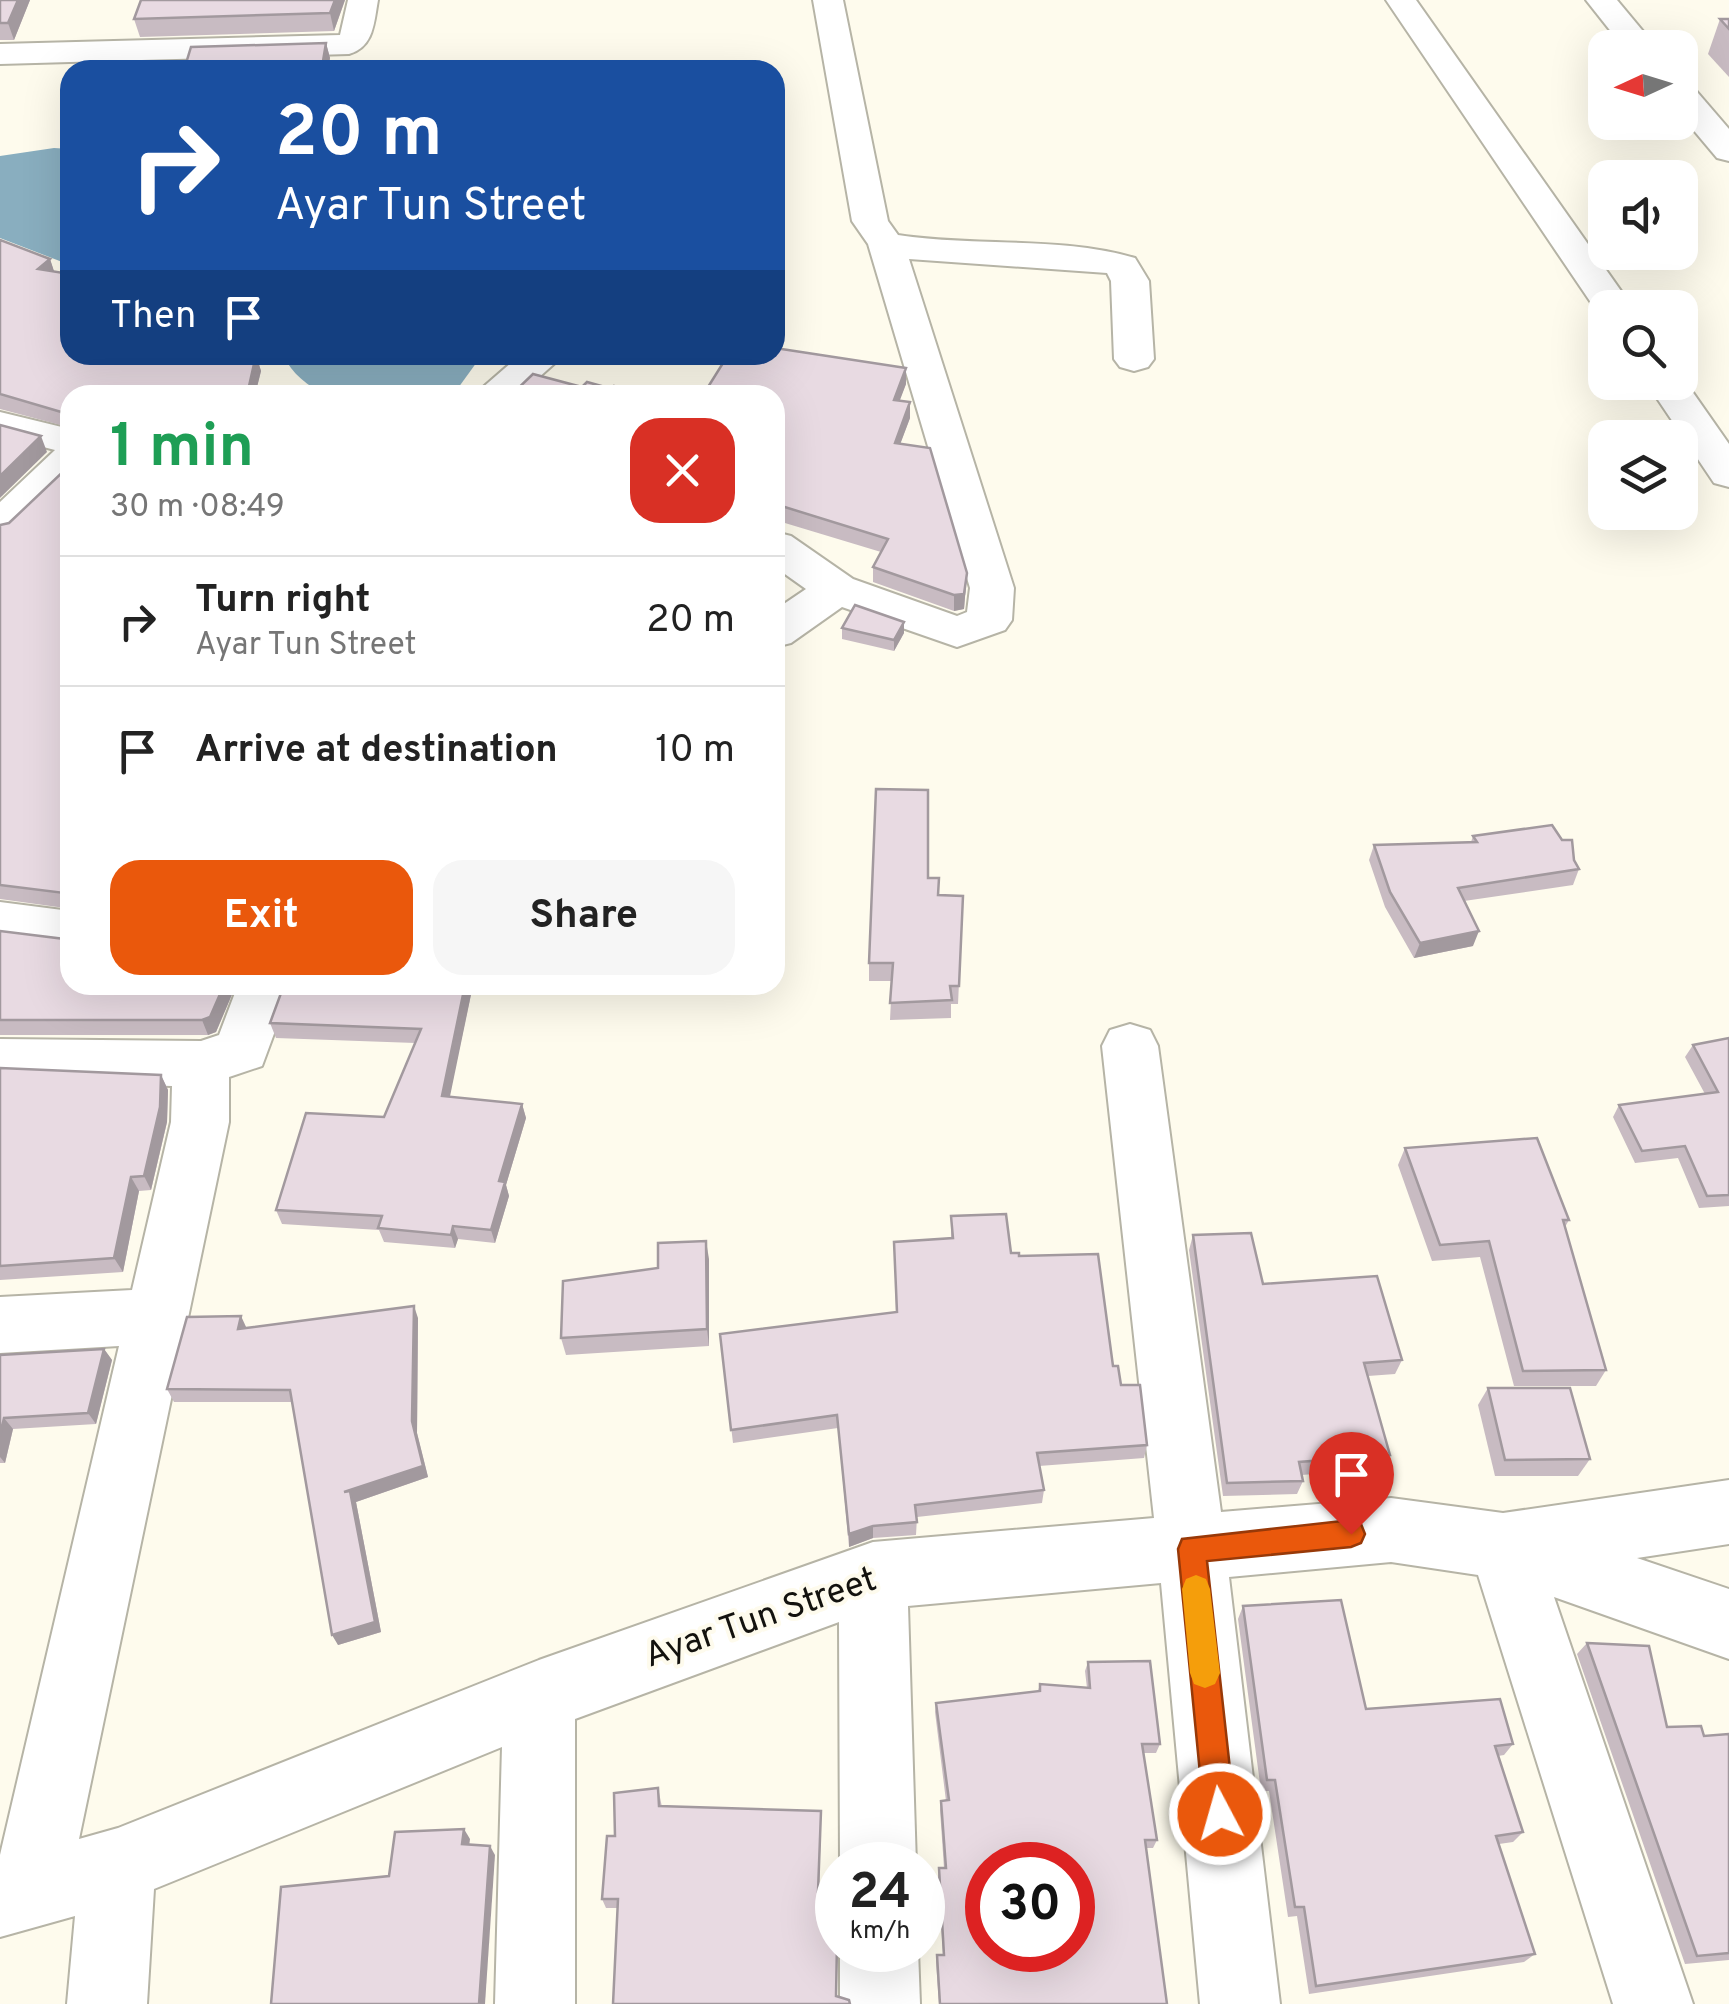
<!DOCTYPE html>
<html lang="en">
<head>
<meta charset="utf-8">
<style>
  :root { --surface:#fff; --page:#f6f6f6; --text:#222; --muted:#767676; --line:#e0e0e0; --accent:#ea580c }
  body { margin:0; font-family:Overpass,sans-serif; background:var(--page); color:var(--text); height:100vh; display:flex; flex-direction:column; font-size:38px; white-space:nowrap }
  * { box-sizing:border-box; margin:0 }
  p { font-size:32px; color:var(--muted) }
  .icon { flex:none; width:55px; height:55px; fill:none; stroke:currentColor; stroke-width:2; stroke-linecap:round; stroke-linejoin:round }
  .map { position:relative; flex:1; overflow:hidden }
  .drawer { position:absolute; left:60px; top:385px; width:725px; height:610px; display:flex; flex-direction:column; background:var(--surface); border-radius:30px; box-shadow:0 10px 40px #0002 }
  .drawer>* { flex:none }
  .hud { position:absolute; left:60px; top:60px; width:725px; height:305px; border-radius:30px; box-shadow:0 10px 40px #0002; background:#1a4fa0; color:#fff; overflow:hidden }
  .needle { width:65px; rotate:266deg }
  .fabs { position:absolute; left:1588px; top:30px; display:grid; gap:20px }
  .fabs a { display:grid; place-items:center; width:110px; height:110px; border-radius:20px; background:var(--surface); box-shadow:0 10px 40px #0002; font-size:50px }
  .speed { position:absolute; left:815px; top:1842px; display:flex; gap:20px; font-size:50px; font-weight:700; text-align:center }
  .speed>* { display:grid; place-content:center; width:130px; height:130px; border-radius:50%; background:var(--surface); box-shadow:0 10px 40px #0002; line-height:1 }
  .speed small { font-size:25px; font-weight:400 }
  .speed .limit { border:15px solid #d22; background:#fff; color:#111 }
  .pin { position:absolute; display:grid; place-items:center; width:85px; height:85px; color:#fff; margin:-102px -42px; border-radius:50% 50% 50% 0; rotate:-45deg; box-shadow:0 0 10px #0007 }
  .pin .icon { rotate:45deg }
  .me { position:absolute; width:110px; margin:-55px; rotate:354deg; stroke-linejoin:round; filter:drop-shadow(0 0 8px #0008) }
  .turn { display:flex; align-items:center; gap:35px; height:210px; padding:0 50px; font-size:45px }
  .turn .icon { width:130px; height:130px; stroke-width:2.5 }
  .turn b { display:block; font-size:70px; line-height:85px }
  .then { display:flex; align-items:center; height:95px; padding:0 50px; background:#0003; gap:20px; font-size:38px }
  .round { display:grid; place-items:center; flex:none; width:105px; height:105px; border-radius:30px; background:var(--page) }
  .head { display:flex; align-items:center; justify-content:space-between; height:170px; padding:0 50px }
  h1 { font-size:60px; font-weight:700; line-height:75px; color:#1e9e55 }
  .primary-button { display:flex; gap:20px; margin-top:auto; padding:20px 50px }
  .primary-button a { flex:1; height:115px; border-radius:30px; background:var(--accent); color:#fff; font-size:40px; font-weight:700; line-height:115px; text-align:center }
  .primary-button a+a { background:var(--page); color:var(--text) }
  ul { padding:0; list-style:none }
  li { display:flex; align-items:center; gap:30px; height:130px; padding:0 50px; border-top:2px solid var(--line) }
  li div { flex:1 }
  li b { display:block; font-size:38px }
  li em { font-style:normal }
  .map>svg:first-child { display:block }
  .water { fill:#89aebf }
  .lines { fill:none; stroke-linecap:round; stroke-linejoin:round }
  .minor-casing { stroke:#b6b4a6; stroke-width:4 }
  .minor { fill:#fff; fill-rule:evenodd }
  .wall { fill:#c8bbc2 }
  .shaded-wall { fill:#a2999e }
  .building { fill:#e8dae2; stroke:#a2999e; stroke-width:2.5; fill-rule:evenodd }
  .route { fill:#ea580c; stroke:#983908; stroke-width:2.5 }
  .slow { fill:#f59e0b }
  .labels { text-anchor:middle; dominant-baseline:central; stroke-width:8; stroke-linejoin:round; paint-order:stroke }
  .near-street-label { font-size:35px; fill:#13120e; stroke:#fefbed }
</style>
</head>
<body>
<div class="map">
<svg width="1729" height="2004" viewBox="0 0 1729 2004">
  <rect width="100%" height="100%" fill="#fefbed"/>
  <!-- water -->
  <g class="water">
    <path d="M 54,148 L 70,149 L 70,265 L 0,238 L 0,156 Z"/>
    <path d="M 283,355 L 482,355 L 453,395 L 326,395 C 308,386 292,374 283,355 Z"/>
  </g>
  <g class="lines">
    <!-- minor casing -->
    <g class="minor-casing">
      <g id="minor">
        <path d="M 348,0 L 378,0 C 374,22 374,47 349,54 L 0,64 L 0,44 L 340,35 Z"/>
        <path d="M 813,0 L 843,0 L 888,221 L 898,235 C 974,247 1062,236 1135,258 L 1149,281 L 1154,359 L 1148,367 L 1134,371 L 1120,367 L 1114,359 L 1111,281 L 1107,273 L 909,259 L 1014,588 L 1012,620 L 1005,630 L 957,647 L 842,607 L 791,643 L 775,647 L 775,610 L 806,589 L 775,567 L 775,532 L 791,536 L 853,579 L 957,616 L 967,612 L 970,588 L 868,244 L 852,221 Z"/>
        <path d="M 1386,0 L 1416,0 L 1633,308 L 1605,308 L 1605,317 L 1600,316 Z"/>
        <path d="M 1586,0 L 1617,0 L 1657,48 L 1624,48 Z"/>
        <path d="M 1680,83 L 1692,86 L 1729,129 L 1729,161 L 1717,158 L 1680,114 Z"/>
        <path d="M 520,355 L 564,355 L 519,395 L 474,395 Z"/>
        <path d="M 1680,374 L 1729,444 L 1729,487 L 1714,483 L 1646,382 L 1680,382 Z"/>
        <path d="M 0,412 L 70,429 L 70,481 L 15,535 L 0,539 L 0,502 L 55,450 L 0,436 Z"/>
        <path d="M 0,902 L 70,911 L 70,951 L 0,942 Z"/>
        <path d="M 238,985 L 292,985 L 262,1066 L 229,1077 L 229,1122 L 79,1839 L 118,1828 L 539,1660 L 873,1542 L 1154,1518 L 1102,1046 L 1110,1030 L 1130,1024 L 1150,1030 L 1158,1046 L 1221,1512 L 1391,1498 L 1503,1513 L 1729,1480 L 1729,1544 L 1637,1558 L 1729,1589 L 1729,1659 L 1554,1597 L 1693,2004 L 1613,2004 L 1478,1575 L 1391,1562 L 1229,1577 L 1280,2004 L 1200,2004 L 1161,1583 L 908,1606 L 916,1865 L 840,1865 L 839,1622 L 575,1719 L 575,2004 L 495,2004 L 502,1747 L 154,1889 L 147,2004 L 67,2004 L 75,1916 L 0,1937 L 0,1855 L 119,1346 L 0,1353 L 0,1297 L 132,1290 L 171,1122 L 172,1086 L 7,1081 L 0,1079 L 0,1039 L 201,1041 L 219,1035 Z"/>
        <path d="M 840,1950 L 918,1950 L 920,2004 L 840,2004 Z"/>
      </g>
    </g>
    <!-- minor -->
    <use href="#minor" class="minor"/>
  </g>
  <!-- wall -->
  <g class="wall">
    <path d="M 0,0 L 30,0 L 14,40 L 0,40 Z"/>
    <path d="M 345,0 L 334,31 L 140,37 L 134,19 Z"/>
    <path d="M 1720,19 L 1729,19 L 1729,77 L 1708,54 Z"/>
    <path d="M 326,43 L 330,58 L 328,70 L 184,70 Z"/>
    <path d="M 0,240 L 50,259 L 54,272 L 70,355 L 256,355 L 261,371 L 255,395 L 70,395 L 236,985 L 216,1032 L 208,1035 L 0,1035 L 0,931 L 65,939 L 65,908 L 0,899 L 0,525 L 9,523 L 67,468 L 68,427 L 0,409 Z"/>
    <path d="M 906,368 L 906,384 L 899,401 L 910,402 L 910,418 L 900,444 L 967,573 L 964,609 L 954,611 L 873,582 L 873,567 L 881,552 L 775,520 L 775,395 Z"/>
    <path d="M 904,622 L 904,633 L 894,651 L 842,639 L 842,628 Z"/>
    <path d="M 1473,836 L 1574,860 L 1579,869 L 1573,885 L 1464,901 L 1473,946 L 1414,958 L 1385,907 L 1369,860 L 1374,845 L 1471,842 Z"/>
    <path d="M 928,878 L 938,895 L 963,896 L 958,1004 L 951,1004 L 951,1018 L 890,1020 L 892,981 L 869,981 L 869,963 Z"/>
    <path d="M 284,985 L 473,985 L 449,1097 L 522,1104 L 526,1118 L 506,1185 L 509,1196 L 495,1243 L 458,1239 L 455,1248 L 384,1242 L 379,1230 L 282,1224 L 276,1210 L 384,1117 L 415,1043 L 276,1038 L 270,1023 Z"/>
    <path d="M 1729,1038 L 1729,1206 L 1699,1208 L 1678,1158 L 1635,1163 L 1613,1117 L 1619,1105 L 1705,1094 L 1685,1057 L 1693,1045 Z"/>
    <path d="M 0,1068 L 161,1075 L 168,1090 L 167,1122 L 151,1190 L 139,1191 L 123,1272 L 0,1280 Z"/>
    <path d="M 1405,1148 L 1569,1220 L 1565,1227 L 1606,1370 L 1596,1386 L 1514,1386 L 1480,1257 L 1432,1261 L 1398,1165 Z"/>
    <path d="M 951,1216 L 1011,1253 L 1019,1256 L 1113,1366 L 1147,1445 L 1144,1458 L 1039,1466 L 1044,1490 L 1042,1503 L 917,1517 L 916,1535 L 873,1538 L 849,1547 L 838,1428 L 733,1443 L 720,1334 L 896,1312 L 894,1242 L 951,1239 Z"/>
    <path d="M 1193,1235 L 1263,1284 L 1402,1360 L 1395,1374 L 1368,1376 L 1390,1455 L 1384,1468 L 1302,1475 L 1303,1481 L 1297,1494 L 1223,1496 L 1189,1250 Z"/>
    <path d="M 709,1259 L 709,1346 L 566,1355 L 561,1338 L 658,1268 Z"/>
    <path d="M 418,1318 L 417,1433 L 428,1477 L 356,1502 L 381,1632 L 338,1645 L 292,1402 L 174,1402 L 167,1389 L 247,1328 Z"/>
    <path d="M 104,1349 L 112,1360 L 96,1424 L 13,1429 L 5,1463 L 0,1463 L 0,1355 Z"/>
    <path d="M 1488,1388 L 1590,1459 L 1578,1476 L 1495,1476 L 1478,1405 Z"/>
    <path d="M 1243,1606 L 1366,1709 L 1513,1744 L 1504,1755 L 1498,1756 L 1523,1832 L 1513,1842 L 1499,1844 L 1535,1954 L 1524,1962 L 1309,1994 L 1297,1916 L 1288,1917 L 1269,1791 L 1261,1791 L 1238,1619 Z"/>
    <path d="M 1587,1643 L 1667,1727 L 1704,1736 L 1729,1734 L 1729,1960 L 1685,1964 L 1577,1654 Z"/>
    <path d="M 1088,1662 L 1160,1744 L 1156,1753 L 1143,1753 L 1157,1840 L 1153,1848 L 1146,1848 L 1167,2004 L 939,2004 L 936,1962 L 937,1955 L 943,1955 L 938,1876 L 939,1868 L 944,1868 L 940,1810 L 941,1801 L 946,1801 L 935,1712 L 936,1703 L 1038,1691 L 1040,1684 L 1087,1688 L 1085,1671 Z"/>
    <path d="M 658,1788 L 662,1807 L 821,1821 L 819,1892 L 838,1891 L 836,1996 L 618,1908 L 606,1908 L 602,1899 L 615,1836 Z"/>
  </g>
  <!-- shaded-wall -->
  <g class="shaded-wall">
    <path d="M 18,0 L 30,0 L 14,40 L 8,23 Z"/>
    <path d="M 335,0 L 345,0 L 334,31 L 330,13 Z"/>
    <path d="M 326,43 L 330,58 L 328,70 L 325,70 L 323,61 Z"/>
    <path d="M 50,259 L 55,274 L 38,269 Z"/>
    <path d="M 256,355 L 261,371 L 255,395 L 247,395 Z"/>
    <path d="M 906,368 L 906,384 L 894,416 L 894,400 Z"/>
    <path d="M 910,402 L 910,418 L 895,458 L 895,443 Z"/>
    <path d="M 41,436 L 47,452 L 0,498 L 0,476 Z"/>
    <path d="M 967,573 L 964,609 L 954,611 L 954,595 Z"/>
    <path d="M 904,622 L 904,633 L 894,651 L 894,640 Z"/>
    <path d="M 1479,931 L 1473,946 L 1414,958 L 1420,943 Z"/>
    <path d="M 224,985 L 236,985 L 216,1032 L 208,1035 L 202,1020 Z"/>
    <path d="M 465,985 L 473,985 L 447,1111 L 442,1096 Z"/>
    <path d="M 161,1075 L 168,1090 L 167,1122 L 151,1190 L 144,1176 Z"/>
    <path d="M 522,1104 L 526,1118 L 506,1185 L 509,1196 L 495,1243 L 491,1230 L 499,1181 Z"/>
    <path d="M 131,1177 L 139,1191 L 123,1272 L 114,1258 Z"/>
    <path d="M 453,1226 L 458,1239 L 455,1248 L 451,1235 Z"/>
    <path d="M 706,1241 L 709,1259 L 709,1346 L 707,1329 Z"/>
    <path d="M 414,1306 L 418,1318 L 417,1433 L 428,1477 L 356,1502 L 381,1632 L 338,1645 L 332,1635 L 344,1492 L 412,1421 Z"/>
    <path d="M 241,1316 L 247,1329 L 238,1329 Z"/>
    <path d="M 104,1349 L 112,1360 L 96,1424 L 88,1413 Z"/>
    <path d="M 4,1418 L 13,1429 L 5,1463 L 0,1457 L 0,1436 Z"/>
    <path d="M 873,1526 L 873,1538 L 849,1547 L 849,1534 Z"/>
    <path d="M 464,1829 L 470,1839 L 468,1854 L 462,1844 Z"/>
    <path d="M 490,1846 L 495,1855 L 485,2004 L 479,2004 Z"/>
  </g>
  <!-- building -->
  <g class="building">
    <path d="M 0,0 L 18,0 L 8,23 L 0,23 Z"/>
    <path d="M 141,0 L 335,0 L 330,13 L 134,19 Z"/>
    <path d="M 1720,19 L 1729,19 L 1729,29 Z"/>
    <path d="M 326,43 L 323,61 L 308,62 L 306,70 L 184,70 L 191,47 Z"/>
    <path d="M 0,240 L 50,259 L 38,269 L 70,274 L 70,355 L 256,355 L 247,395 L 70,395 L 70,985 L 224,985 L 210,1017 L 202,1020 L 0,1020 L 0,931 L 65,939 L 65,893 L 0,885 L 0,525 L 9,523 L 67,468 L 68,414 L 0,394 Z"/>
    <path d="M 775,348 L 906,368 L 894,400 L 910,402 L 895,443 L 930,448 L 967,573 L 964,594 L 954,595 L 873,567 L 888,539 L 775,504 L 775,395 L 703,395 L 728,355 L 775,355 Z"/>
    <path d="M 533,374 L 582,387 L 587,382 L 612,389 L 614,386 L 645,395 L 511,395 Z"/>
    <path d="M 0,425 L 41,436 L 0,476 Z"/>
    <path d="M 855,605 L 904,622 L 894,640 L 842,628 Z"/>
    <path d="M 876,789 L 928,790 L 928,878 L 939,878 L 938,895 L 963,896 L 959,986 L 950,986 L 952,1000 L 890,1003 L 893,963 L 869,963 Z"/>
    <path d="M 1552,825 L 1562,840 L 1572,840 L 1574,860 L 1579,869 L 1458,888 L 1479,931 L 1420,943 L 1390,892 L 1374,845 L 1477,842 L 1473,836 Z"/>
    <path d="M 284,985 L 465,985 L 442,1096 L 522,1104 L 499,1181 L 505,1182 L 491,1230 L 453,1226 L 451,1235 L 378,1228 L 382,1216 L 276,1210 L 306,1113 L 384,1117 L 421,1029 L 270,1023 Z"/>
    <path d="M 1729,1038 L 1729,1195 L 1707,1196 L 1685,1146 L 1642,1151 L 1619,1105 L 1718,1092 L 1693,1045 Z"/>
    <path d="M 0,1068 L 161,1075 L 160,1107 L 144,1176 L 131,1177 L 114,1258 L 0,1266 Z"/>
    <path d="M 1537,1138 L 1569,1220 L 1563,1220 L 1606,1370 L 1523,1371 L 1489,1241 L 1440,1245 L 1405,1148 Z"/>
    <path d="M 1006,1214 L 1011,1253 L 1019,1253 L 1019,1256 L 1098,1254 L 1113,1366 L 1118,1366 L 1121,1385 L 1140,1385 L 1147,1445 L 1037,1453 L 1044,1490 L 915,1505 L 917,1522 L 873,1526 L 849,1534 L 837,1415 L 731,1430 L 720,1334 L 897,1312 L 894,1242 L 953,1238 L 951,1216 Z"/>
    <path d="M 1251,1233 L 1263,1284 L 1377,1276 L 1402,1360 L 1364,1363 L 1390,1455 L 1299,1462 L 1303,1481 L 1227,1483 L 1193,1235 Z"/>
    <path d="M 706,1241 L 707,1329 L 561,1338 L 563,1281 L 658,1268 L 658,1243 Z"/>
    <path d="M 414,1306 L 412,1421 L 423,1466 L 344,1492 L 350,1491 L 375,1622 L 332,1635 L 290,1390 L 167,1389 L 187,1317 L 241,1316 L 238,1329 Z"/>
    <path d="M 104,1349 L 88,1413 L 4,1418 L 0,1436 L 0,1355 Z"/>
    <path d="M 1488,1388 L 1570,1388 L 1590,1459 L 1505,1460 Z"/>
    <path d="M 1341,1600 L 1366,1709 L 1500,1699 L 1513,1744 L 1495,1746 L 1523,1832 L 1496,1836 L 1535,1954 L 1316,1986 L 1304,1907 L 1295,1907 L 1275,1780 L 1267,1780 L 1243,1606 Z"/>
    <path d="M 1587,1643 L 1649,1646 L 1667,1727 L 1701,1726 L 1704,1736 L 1729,1734 L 1729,1953 L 1697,1956 Z"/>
    <path d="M 1150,1661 L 1160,1744 L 1142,1744 L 1157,1840 L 1145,1840 L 1167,2004 L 940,2004 L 937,1955 L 944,1955 L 939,1868 L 946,1868 L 941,1801 L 949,1800 L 936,1703 L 1040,1691 L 1040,1684 L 1090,1688 L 1088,1662 ZM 988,1865 L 1072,1865 L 1072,1950 L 988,1950 Z"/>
    <path d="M 658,1788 L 659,1806 L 821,1811 L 818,1892 L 838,1891 L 836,1996 L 849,2000 L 850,2004 L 613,2004 L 618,1899 L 602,1899 L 607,1836 L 615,1836 L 614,1793 Z"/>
    <path d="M 464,1829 L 462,1844 L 490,1846 L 479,2004 L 271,2004 L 281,1887 L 389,1876 L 395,1832 Z"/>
  </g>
  <!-- route -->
  <path class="route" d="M 1351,1520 L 1361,1524 L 1365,1534 L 1361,1543 L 1351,1547 L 1207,1561 L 1235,1814 L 1230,1825 L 1220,1830 L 1209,1825 L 1204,1814 L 1178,1549 L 1182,1539 Z"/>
  <!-- slow -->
  <path class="slow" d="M 1196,1575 L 1206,1579 L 1210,1589 L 1220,1673 L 1215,1684 L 1205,1688 L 1194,1684 L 1190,1673 L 1182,1589 L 1186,1579 Z"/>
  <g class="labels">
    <!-- near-street labels -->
    <g class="near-street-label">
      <text transform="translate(761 1619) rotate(-19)">Ayar Tun Street</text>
    </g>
  </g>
</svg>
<div class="fabs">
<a><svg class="needle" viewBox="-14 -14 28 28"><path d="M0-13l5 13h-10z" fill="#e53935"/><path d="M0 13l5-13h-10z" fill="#767676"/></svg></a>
<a><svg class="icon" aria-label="sound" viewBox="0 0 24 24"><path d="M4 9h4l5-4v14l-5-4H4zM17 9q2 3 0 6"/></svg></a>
<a><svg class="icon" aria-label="search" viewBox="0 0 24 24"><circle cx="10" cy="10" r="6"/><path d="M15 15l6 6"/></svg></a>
<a><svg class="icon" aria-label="layers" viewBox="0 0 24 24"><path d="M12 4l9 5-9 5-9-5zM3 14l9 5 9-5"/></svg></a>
</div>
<div class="speed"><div>24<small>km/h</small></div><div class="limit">30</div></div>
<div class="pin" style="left:1351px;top:1534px;background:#d93025"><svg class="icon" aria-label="arrive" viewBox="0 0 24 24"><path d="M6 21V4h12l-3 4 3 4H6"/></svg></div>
<svg class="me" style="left:1220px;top:1814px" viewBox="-20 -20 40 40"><circle r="17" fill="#ea580c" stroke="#fff" stroke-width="3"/><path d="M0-11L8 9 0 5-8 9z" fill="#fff"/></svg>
<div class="hud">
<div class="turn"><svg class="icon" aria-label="right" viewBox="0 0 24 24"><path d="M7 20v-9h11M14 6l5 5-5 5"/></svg><div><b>20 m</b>Ayar Tun Street</div></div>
<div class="then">Then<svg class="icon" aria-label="arrive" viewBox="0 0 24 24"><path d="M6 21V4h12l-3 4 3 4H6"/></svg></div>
</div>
<section class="drawer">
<div class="head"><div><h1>1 min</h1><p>30 m · 08:49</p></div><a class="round" style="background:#d93025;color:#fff"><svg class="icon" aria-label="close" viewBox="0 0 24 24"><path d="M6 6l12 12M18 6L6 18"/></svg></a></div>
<ul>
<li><svg class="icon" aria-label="right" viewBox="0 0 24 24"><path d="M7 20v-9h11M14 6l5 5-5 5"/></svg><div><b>Turn right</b><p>Ayar Tun Street</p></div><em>20 m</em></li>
<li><svg class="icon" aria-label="arrive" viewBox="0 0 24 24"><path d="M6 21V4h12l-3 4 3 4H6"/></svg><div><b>Arrive at destination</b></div><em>10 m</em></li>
</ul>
<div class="primary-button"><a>Exit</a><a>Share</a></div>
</section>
</div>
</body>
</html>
